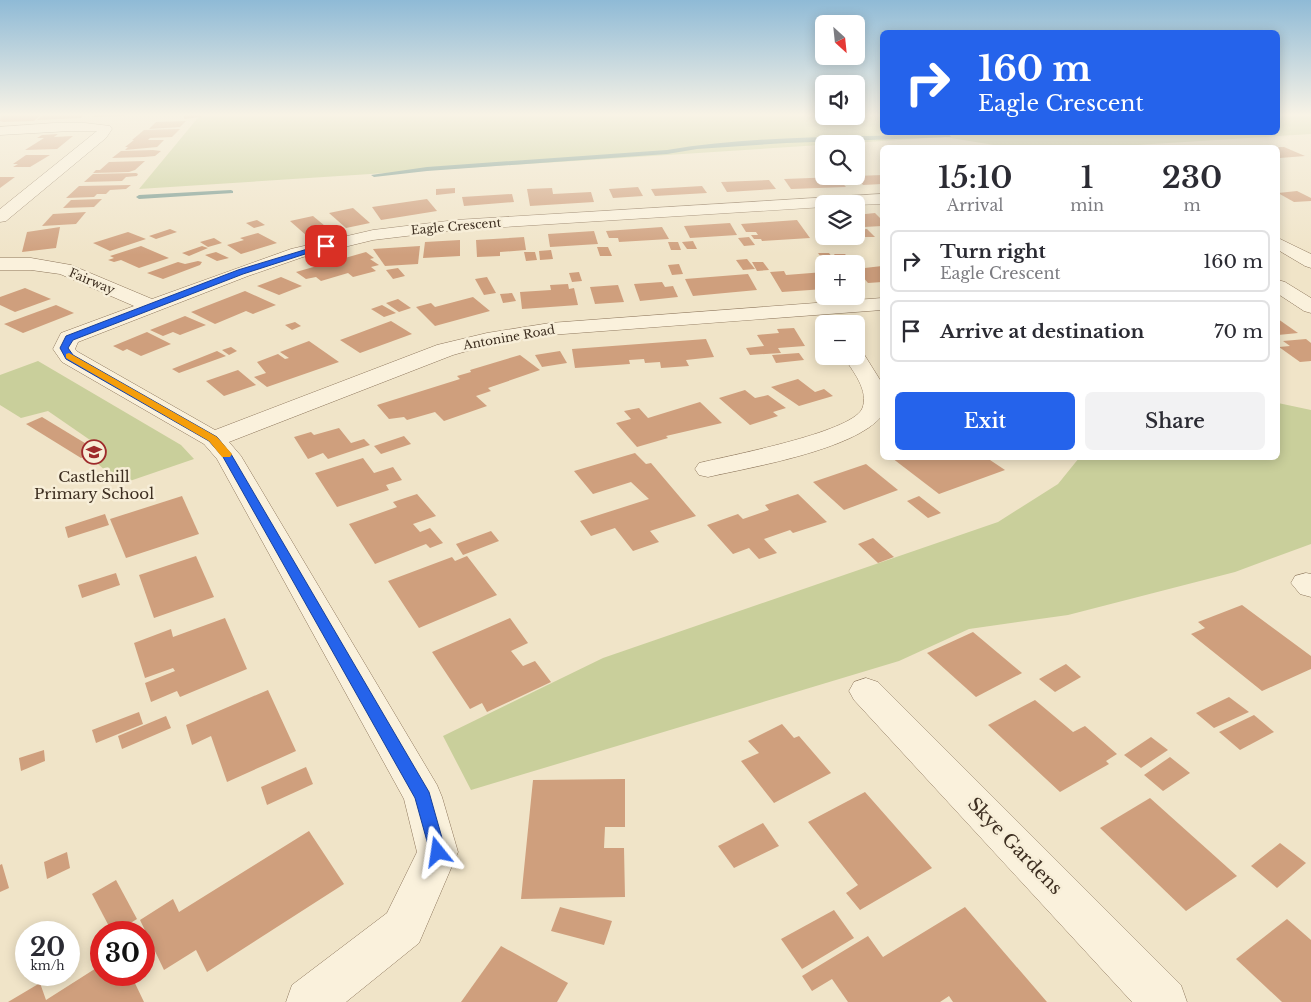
<!DOCTYPE html>
<html lang="en">
<head>
<meta charset="utf-8">
<style>
  :root { --surface:#fff; --page:#f2f2f3; --text:#2b2b33; --muted:#7c7c81; --line:#e1e1e2; --accent:#2563eb }
  body { margin:0; font-family:"Libre Baskerville",serif; background:var(--page); color:var(--text); height:100vh; display:flex; flex-direction:column; font-size:19px; white-space:nowrap }
  * { box-sizing:border-box; margin:0 }
  p { font-size:16px; color:var(--muted) }
  .icon { flex:none; width:28px; height:28px; fill:none; stroke:currentColor; stroke-width:2; stroke-linecap:round; stroke-linejoin:round }
  .map { position:relative; flex:1; overflow:hidden }
  .details { position:absolute; left:880px; top:145px; width:400px; height:315px; display:flex; flex-direction:column; background:var(--surface); border-radius:8px; box-shadow:0 2px 12px #0003 }
  .details>* { flex:none }
  .banner { position:absolute; left:880px; top:30px; width:400px; height:105px; border-radius:8px; box-shadow:0 2px 12px #0003; background:#2563eb; color:#fff; overflow:hidden }
  .needle { width:32px; rotate:153deg }
  .buttons { position:absolute; left:815px; top:15px; display:grid; gap:10px }
  .buttons a { display:grid; place-items:center; width:50px; height:50px; border-radius:8px; background:var(--surface); box-shadow:0 2px 12px #0003; font-size:25px }
  .speed { position:absolute; left:15px; top:921px; display:flex; gap:10px; font-size:25px; font-weight:700; text-align:center }
  .speed>* { display:grid; place-content:center; width:65px; height:65px; border-radius:50%; background:var(--surface); box-shadow:0 2px 12px #0003; line-height:1 }
  .speed small { font-size:12px; font-weight:400 }
  .speed .limit { border:8px solid #d22; background:#fff; color:#111 }
  .pin { position:absolute; display:grid; place-items:center; width:42px; height:42px; color:#fff; margin:-21px; border-radius:10px; box-shadow:0 2px 8px #0006 }
  .me { position:absolute; width:55px; margin:-28px; rotate:345deg; stroke-linejoin:round; filter:drop-shadow(0 0 4px #0008) }
  .turn { display:flex; align-items:center; gap:18px; height:105px; padding:0 15px; font-size:22px }
  .turn .icon { width:65px; height:65px; stroke-width:2.5 }
  .turn b { display:block; font-size:35px; line-height:42px }
  .eta { display:flex; justify-content:space-evenly; align-items:center; height:85px; text-align:center }
  .eta b { font-size:30px; font-weight:600; line-height:35px }
  .cta { display:flex; gap:10px; margin-top:auto; padding:10px 15px }
  .cta a { flex:1; height:58px; border-radius:8px; background:var(--accent); color:#fff; font-size:20px; font-weight:600; line-height:58px; text-align:center }
  .cta a+a { background:var(--page); color:var(--text) }
  ul { padding:0; list-style:none }
  li { display:flex; align-items:center; gap:15px; height:62px; margin:0 10px 8px; padding:0 5px; border:2px solid var(--line); border-radius:8px }
  li div { flex:1 }
  li b { display:block; font-size:19px }
  li em { font-style:normal }
  .map>svg:first-child { display:block }
  .green { fill:#c9cf9b }
  .lines { fill:none; stroke-linecap:round; stroke-linejoin:round }
  .stream { fill:#6f938a; fill-rule:evenodd }
  .building { fill:#cf9f7d }
  .minor-casing { stroke:#8d765c; stroke-width:1 }
  .minor { fill:#faf1dc; fill-rule:evenodd }
  .route { fill:#2563eb; stroke:#184099 }
  .slow { fill:#f59e0b }
  .labels { text-anchor:middle; dominant-baseline:central; stroke-width:5; stroke-linejoin:round; paint-order:stroke }
  .far-street-label { font-size:12px; fill:#3d2e20; stroke:#f7eed8 }
  .poi-label { font-size:15px; fill:#3d2e20; stroke:#f7eed8 }
  .near-street-label { font-size:18px; fill:#3d2e20; stroke:#f7eed8 }
</style>
</head>
<body>
<div class="map">
<svg width="1311" height="1002" viewBox="0 0 1311 1002">
  <rect width="100%" height="100%" fill="#f0e4c8"/>
  <!-- green -->
  <g class="green">
    <path d="M 201,114 L 824,114 L 824,116 L 856,116 L 856,114 L 882,114 L 882,132 L 1278,132 L 1278,114 L 1311,114 L 1311,134 L 1089,148 L 1006,147 L 945,137 L 139,189 Z"/>
    <path d="M 38,361 L 181,445 L 194,459 L 121,484 L 91,458 L 106,451 L 48,411 L 21,418 L 0,405 L 0,375 Z"/>
    <path d="M 1278,403 L 1311,410 L 1311,544 L 1235,572 L 1068,615 L 969,629 L 899,661 L 471,790 L 443,736 L 603,658 L 998,522 L 1058,484 L 1079,458 L 1278,458 Z"/>
  </g>
  <g class="lines">
    <!-- stream -->
    <g class="stream">
      <path d="M 949,134 L 951,137 L 786,143 L 697,149 L 667,154 L 427,171 L 374,177 L 371,175 L 427,167 L 667,150 C 759,135 855,137 949,134 Z"/>
      <path d="M 231,190 L 233,191 L 233,193 L 139,199 L 136,197 L 139,195 Z"/>
    </g>
  </g>
  <!-- building -->
  <g class="building">
    <path d="M 1,114 L 13,115 L 42,114 L 34,121 L 0,122 L 3,121 L 0,121 Z"/>
    <path d="M 44,114 L 84,114 L 81,118 L 37,120 Z"/>
    <path d="M 96,114 L 124,114 L 124,116 L 93,117 Z"/>
    <path d="M 201,114 L 201,117 L 184,119 L 184,115 Z"/>
    <path d="M 186,121 L 180,127 L 149,129 L 156,122 Z"/>
    <path d="M 180,129 L 172,137 L 150,138 L 148,140 L 164,140 L 157,147 L 125,150 L 128,147 L 125,147 L 134,140 L 132,140 L 144,130 Z"/>
    <path d="M 58,134 L 54,137 L 73,136 L 57,149 L 25,150 L 44,138 L 37,138 L 42,135 Z"/>
    <path d="M 1278,147 L 1284,147 L 1305,156 L 1280,158 L 1278,157 Z"/>
    <path d="M 121,151 L 153,150 L 161,151 L 155,156 L 144,157 L 112,158 Z"/>
    <path d="M 26,155 L 50,155 L 30,167 L 13,167 L 18,164 L 13,164 Z"/>
    <path d="M 145,161 L 135,170 L 129,172 L 93,173 L 96,170 L 100,170 L 109,162 Z"/>
    <path d="M 136,173 L 138,174 L 137,176 L 126,177 L 122,181 L 84,182 L 93,174 Z"/>
    <path d="M 882,175 L 882,184 L 863,185 L 856,176 Z"/>
    <path d="M 0,177 L 15,177 L 0,188 Z"/>
    <path d="M 837,177 L 846,187 L 791,189 L 784,179 Z"/>
    <path d="M 769,180 L 776,189 L 727,192 L 721,182 Z"/>
    <path d="M 131,185 L 126,189 L 110,190 L 106,194 L 97,194 L 94,197 L 66,198 L 79,186 Z"/>
    <path d="M 702,186 L 707,193 L 655,196 L 651,189 Z"/>
    <path d="M 638,187 L 643,196 L 613,198 L 609,189 Z"/>
    <path d="M 455,188 L 455,193 L 436,195 L 436,189 Z"/>
    <path d="M 552,188 L 553,194 L 591,192 L 594,202 L 530,206 L 527,189 Z"/>
    <path d="M 1297,191 L 1311,198 L 1311,201 L 1294,202 L 1278,193 Z"/>
    <path d="M 512,194 L 514,202 L 464,206 L 462,197 Z"/>
    <path d="M 102,199 L 94,207 L 63,208 L 71,200 Z"/>
    <path d="M 427,199 L 437,211 L 381,220 L 372,207 Z"/>
    <path d="M 353,208 L 370,223 L 346,228 L 329,213 Z"/>
    <path d="M 86,212 L 76,224 L 42,226 L 53,214 Z"/>
    <path d="M 875,213 L 882,220 L 882,226 L 864,227 L 856,219 L 856,215 Z"/>
    <path d="M 313,216 L 331,231 L 307,236 L 290,221 Z"/>
    <path d="M 257,220 L 265,225 L 254,228 L 246,223 Z"/>
    <path d="M 797,220 L 810,238 L 762,241 L 761,239 L 754,239 L 751,235 L 758,235 L 756,232 L 746,232 L 741,224 Z"/>
    <path d="M 730,223 L 737,235 L 690,238 L 684,226 Z"/>
    <path d="M 60,227 L 56,248 L 22,252 L 27,232 Z"/>
    <path d="M 662,227 L 669,239 L 619,242 L 618,238 L 609,238 L 606,231 Z"/>
    <path d="M 170,229 L 177,232 L 156,239 L 149,236 Z"/>
    <path d="M 867,229 L 875,237 L 864,237 L 857,230 Z"/>
    <path d="M 594,231 L 598,244 L 550,247 L 548,234 Z"/>
    <path d="M 128,232 L 146,239 L 110,251 L 93,243 Z"/>
    <path d="M 258,233 L 277,243 L 241,254 L 227,245 L 244,240 L 240,238 Z"/>
    <path d="M 524,237 L 526,250 L 500,252 L 500,256 L 477,257 L 476,240 Z"/>
    <path d="M 749,237 L 755,245 L 744,246 L 738,238 Z"/>
    <path d="M 214,238 L 222,243 L 208,247 L 200,242 Z"/>
    <path d="M 460,240 L 460,256 L 423,258 L 425,242 Z"/>
    <path d="M 693,241 L 697,249 L 687,249 L 682,242 Z"/>
    <path d="M 668,242 L 678,242 L 681,250 L 671,250 Z"/>
    <path d="M 141,246 L 169,258 L 139,268 L 121,260 L 114,262 L 108,260 L 114,258 L 110,256 Z"/>
    <path d="M 202,246 L 208,248 L 189,256 L 182,253 Z"/>
    <path d="M 420,246 L 418,264 L 385,266 L 373,249 Z"/>
    <path d="M 597,247 L 608,247 L 612,256 L 600,256 Z"/>
    <path d="M 551,250 L 553,259 L 540,260 L 539,251 Z"/>
    <path d="M 216,252 L 229,258 L 217,261 L 205,255 Z"/>
    <path d="M 366,252 L 374,258 L 370,259 L 379,265 L 371,267 L 376,271 L 353,277 L 348,273 L 321,281 L 316,277 L 306,279 L 296,272 Z"/>
    <path d="M 524,252 L 535,252 L 537,260 L 526,261 Z"/>
    <path d="M 818,253 L 829,253 L 838,264 L 826,264 Z"/>
    <path d="M 834,254 L 845,254 L 853,263 L 841,264 Z"/>
    <path d="M 747,259 L 755,269 L 743,270 L 736,260 Z"/>
    <path d="M 198,261 L 202,262 L 200,265 L 163,279 L 147,273 L 178,262 L 185,264 Z"/>
    <path d="M 752,262 L 763,262 L 769,270 L 757,271 Z"/>
    <path d="M 679,264 L 683,274 L 672,275 L 668,265 Z"/>
    <path d="M 882,266 L 882,282 L 868,283 L 856,269 Z"/>
    <path d="M 398,268 L 405,276 L 393,279 L 386,270 Z"/>
    <path d="M 784,271 L 786,275 L 824,272 L 824,289 L 782,292 L 770,272 Z"/>
    <path d="M 579,272 L 582,281 L 572,282 L 569,273 Z"/>
    <path d="M 748,274 L 757,290 L 693,296 L 685,279 Z"/>
    <path d="M 281,277 L 302,286 L 279,295 L 257,286 Z"/>
    <path d="M 487,277 L 496,293 L 484,295 L 475,279 Z"/>
    <path d="M 662,282 L 665,287 L 673,286 L 678,297 L 640,301 L 634,284 Z"/>
    <path d="M 568,284 L 569,289 L 574,288 L 578,305 L 522,309 L 520,292 L 551,290 L 550,285 Z"/>
    <path d="M 618,285 L 624,302 L 595,304 L 590,287 Z"/>
    <path d="M 25,288 L 51,299 L 15,312 L 0,305 L 0,297 Z"/>
    <path d="M 245,291 L 276,305 L 253,314 L 246,311 L 215,324 L 191,312 Z"/>
    <path d="M 512,293 L 516,301 L 503,303 L 500,294 Z"/>
    <path d="M 473,297 L 490,311 L 435,326 L 416,307 L 431,303 L 435,307 Z"/>
    <path d="M 398,299 L 411,308 L 399,312 L 386,303 Z"/>
    <path d="M 56,305 L 74,313 L 23,333 L 4,324 Z"/>
    <path d="M 382,305 L 396,313 L 384,317 L 371,309 Z"/>
    <path d="M 185,316 L 206,325 L 180,335 L 173,332 L 163,336 L 150,330 Z"/>
    <path d="M 1278,319 L 1298,333 L 1278,335 Z"/>
    <path d="M 391,321 L 412,334 L 360,353 L 340,340 Z"/>
    <path d="M 295,322 L 301,326 L 292,330 L 285,325 Z"/>
    <path d="M 794,328 L 805,346 L 778,348 L 781,353 L 750,355 L 746,348 L 764,346 L 757,335 L 779,333 L 777,329 Z"/>
    <path d="M 147,332 L 171,344 L 141,356 L 127,349 L 123,351 L 113,346 Z"/>
    <path d="M 706,339 L 714,357 L 686,360 L 689,366 L 661,368 L 660,362 L 645,363 L 644,359 L 629,360 L 630,364 L 575,368 L 572,349 Z"/>
    <path d="M 1306,339 L 1311,343 L 1311,361 L 1300,362 L 1279,347 L 1290,346 L 1283,341 Z"/>
    <path d="M 309,341 L 339,362 L 267,387 L 254,377 L 266,373 L 257,362 L 278,354 L 285,359 L 289,358 L 280,352 Z"/>
    <path d="M 231,347 L 237,351 L 229,355 L 222,350 Z"/>
    <path d="M 217,351 L 226,356 L 179,373 L 172,369 Z"/>
    <path d="M 560,351 L 567,363 L 542,367 L 535,355 Z"/>
    <path d="M 799,353 L 804,360 L 776,363 L 772,355 Z"/>
    <path d="M 520,355 L 540,370 L 488,388 L 491,391 L 476,396 L 487,406 L 444,421 L 435,412 L 407,420 L 404,417 L 389,419 L 377,405 L 460,379 L 457,376 L 471,372 L 470,370 Z"/>
    <path d="M 238,370 L 256,385 L 224,396 L 206,381 Z"/>
    <path d="M 798,379 L 815,392 L 824,389 L 833,396 L 799,406 L 771,387 Z"/>
    <path d="M 745,390 L 755,398 L 768,395 L 786,408 L 773,412 L 778,416 L 750,425 L 719,398 Z"/>
    <path d="M 700,402 L 722,423 L 666,436 L 668,438 L 637,447 L 616,423 L 631,419 L 624,411 L 639,408 L 648,418 Z"/>
    <path d="M 42,417 L 98,451 L 81,458 L 26,424 Z"/>
    <path d="M 339,428 L 351,443 L 364,439 L 370,445 L 328,459 L 323,453 L 308,459 L 294,437 L 311,432 L 314,435 Z"/>
    <path d="M 404,436 L 411,444 L 381,454 L 374,446 Z"/>
    <path d="M 635,453 L 646,464 L 651,463 L 696,516 L 650,531 L 659,542 L 633,551 L 615,528 L 591,536 L 580,521 L 649,499 L 631,482 L 593,494 L 574,471 Z"/>
    <path d="M 363,458 L 374,473 L 393,467 L 402,480 L 386,485 L 389,490 L 337,507 L 315,473 Z"/>
    <path d="M 892,458 L 987,458 L 1005,470 L 939,494 Z"/>
    <path d="M 866,464 L 898,490 L 844,510 L 813,482 Z"/>
    <path d="M 417,494 L 436,516 L 413,524 L 420,532 L 430,528 L 443,543 L 430,548 L 426,544 L 375,564 L 349,524 L 397,507 L 393,502 Z"/>
    <path d="M 798,494 L 827,522 L 793,533 L 790,530 L 764,539 L 777,553 L 759,559 L 749,548 L 733,554 L 707,525 L 738,514 L 743,519 L 769,510 L 765,505 Z"/>
    <path d="M 182,496 L 199,534 L 126,558 L 110,519 Z"/>
    <path d="M 919,496 L 941,513 L 928,518 L 907,501 Z"/>
    <path d="M 105,514 L 109,525 L 68,538 L 65,527 Z"/>
    <path d="M 491,531 L 499,541 L 463,555 L 456,544 Z"/>
    <path d="M 873,538 L 894,557 L 878,563 L 858,544 Z"/>
    <path d="M 196,556 L 214,597 L 154,618 L 139,575 Z"/>
    <path d="M 467,556 L 497,595 L 419,628 L 388,581 L 452,557 L 455,561 Z"/>
    <path d="M 116,573 L 120,585 L 82,598 L 78,585 Z"/>
    <path d="M 1242,605 L 1311,656 L 1311,669 L 1262,691 L 1191,634 L 1205,628 L 1198,622 Z"/>
    <path d="M 225,618 L 247,669 L 180,697 L 177,691 L 151,702 L 145,683 L 175,671 L 173,668 L 145,678 L 134,643 L 171,629 L 173,637 Z"/>
    <path d="M 510,618 L 528,643 L 511,651 L 523,666 L 535,661 L 551,682 L 487,712 L 482,703 L 470,709 L 432,652 Z"/>
    <path d="M 973,632 L 1022,673 L 976,697 L 927,653 Z"/>
    <path d="M 1066,664 L 1081,677 L 1055,692 L 1039,679 Z"/>
    <path d="M 268,690 L 296,751 L 227,782 L 211,736 L 192,745 L 186,725 Z"/>
    <path d="M 1229,697 L 1249,712 L 1214,728 L 1196,713 Z"/>
    <path d="M 1035,700 L 1073,732 L 1085,726 L 1117,754 L 1106,761 L 1109,764 L 1060,792 L 988,725 Z"/>
    <path d="M 139,712 L 143,724 L 96,743 L 92,730 Z"/>
    <path d="M 1254,715 L 1274,732 L 1240,750 L 1219,732 Z"/>
    <path d="M 166,716 L 171,728 L 122,749 L 118,736 Z"/>
    <path d="M 782,724 L 794,738 L 799,736 L 831,773 L 774,803 L 741,761 L 759,753 L 748,741 Z"/>
    <path d="M 1151,737 L 1168,750 L 1141,768 L 1124,755 Z"/>
    <path d="M 44,750 L 45,761 L 21,771 L 19,758 Z"/>
    <path d="M 1170,757 L 1190,773 L 1163,791 L 1144,775 Z"/>
    <path d="M 306,767 L 313,784 L 267,805 L 261,787 Z"/>
    <path d="M 625,779 L 625,827 L 605,827 L 604,848 L 624,848 L 625,897 L 521,899 L 533,780 Z"/>
    <path d="M 865,792 L 932,868 L 860,910 L 846,893 L 858,885 L 808,822 Z"/>
    <path d="M 1150,798 L 1237,876 L 1186,911 L 1100,828 Z"/>
    <path d="M 763,823 L 779,846 L 734,868 L 718,846 Z"/>
    <path d="M 309,831 L 344,884 L 207,972 L 196,950 L 164,970 L 140,920 L 173,899 L 179,912 Z"/>
    <path d="M 1280,843 L 1306,863 L 1277,888 L 1251,866 Z"/>
    <path d="M 67,852 L 70,868 L 47,879 L 44,862 Z"/>
    <path d="M 2,864 L 9,888 L 0,892 L 0,865 Z"/>
    <path d="M 116,880 L 137,919 L 116,932 L 112,932 L 92,894 Z"/>
    <path d="M 560,907 L 612,921 L 604,945 L 551,931 Z"/>
    <path d="M 965,907 L 1047,1002 L 953,1002 L 949,996 L 940,1002 L 848,1002 L 832,979 L 812,991 L 802,976 L 868,936 L 883,957 Z"/>
    <path d="M 834,910 L 854,938 L 802,969 L 781,939 Z"/>
    <path d="M 1287,919 L 1311,940 L 1311,1002 L 1282,1002 L 1236,959 Z"/>
    <path d="M 501,946 L 568,983 L 557,1002 L 461,1002 Z"/>
    <path d="M 101,965 L 101,975 L 131,975 L 144,1002 L 8,1002 L 40,983 L 46,1000 Z"/>
  </g>
  <g class="lines">
    <!-- minor casing -->
    <g class="minor-casing">
      <g id="minor">
        <path d="M 54,123 L 85,123 L 110,126 L 112,129 L 106,138 L 6,221 L 0,222 L 0,209 L 97,131 L 70,131 L 0,135 L 0,127 Z"/>
        <path d="M 882,194 L 882,204 L 856,205 L 856,204 L 824,204 L 824,207 L 456,230 L 373,240 L 303,257 L 248,276 L 78,342 L 75,349 L 78,352 L 215,430 L 437,345 L 487,333 L 550,323 L 882,298 L 882,310 L 550,335 L 488,345 L 453,355 L 229,442 L 241,456 L 437,785 L 442,797 L 458,852 L 419,943 L 346,1002 L 286,1002 L 292,985 L 387,913 L 417,852 L 404,799 L 217,459 L 204,444 L 62,362 L 53,349 L 61,333 L 134,306 L 60,274 L 31,270 L 0,270 L 0,258 L 31,258 L 71,265 L 152,299 L 291,249 L 373,230 L 456,220 Z"/>
        <path d="M 1278,238 L 1311,254 L 1311,268 L 1305,266 L 1278,250 Z"/>
        <path d="M 1278,280 L 1285,282 L 1311,298 L 1311,313 L 1304,311 L 1278,294 Z"/>
        <path d="M 856,350 L 862,351 L 882,383 L 882,416 C 854,450 752,467 708,477 L 699,475 L 695,469 L 699,463 C 727,456 850,433 862,409 C 870,391 852,370 843,356 L 856,356 Z"/>
        <path d="M 1306,573 L 1311,574 L 1311,597 L 1300,594 L 1291,583 L 1295,576 Z"/>
        <path d="M 866,678 L 878,682 L 1181,985 L 1187,1002 L 1132,1002 L 854,700 L 849,691 L 854,682 Z"/>
      </g>
    </g>
    <!-- minor -->
    <use href="#minor" class="minor"/>
  </g>
  <!-- sky -->
  <linearGradient id="sky" x2="0" y2="1"><stop stop-color="#8fbad6"/><stop offset="0.45" stop-color="#f8f3e6"/><stop offset="1" stop-color="#f8f3e6" stop-opacity="0"/></linearGradient>
  <rect width="1311" height="255" fill="url(#sky)"/>
  <!-- route -->
  <path class="route" d="M 324,244 L 330,246 L 243,274 L 73,340 L 68,348 L 73,355 L 217,437 L 231,454 L 429,792 L 446,852 L 444,857 L 438,859 L 432,857 L 430,852 L 415,798 L 223,457 L 209,441 L 66,359 L 60,348 L 66,336 L 238,270 Z"/>
  <!-- slow -->
  <path class="slow" d="M 69,353 L 217,437 L 232,454 L 230,457 L 222,457 L 209,441 L 66,358 L 66,354 Z"/>
  <!-- icons -->
  <defs>
    <g id="school-ring" transform="scale(1.25)"><circle r="9.5" fill="#f7eed8" stroke="#9e2a2b" stroke-width="1.5"/><path d="M0-5L7-2L0 1L-7-2ZM-4 1L0 2.5L4 1V4Q0 6-4 4Z" fill="#9e2a2b"/></g>
  </defs>
  <g fill-rule="evenodd">
    <use href="#school-ring" x="94" y="452"/>
  </g>
  <g class="labels">
    <!-- far-street labels -->
    <g class="far-street-label">
      <text transform="translate(456 226) rotate(-5)">Eagle Crescent</text>
      <text transform="translate(92 281) rotate(23)">Fairway</text>
      <text transform="translate(509 337) rotate(-10)">Antonine Road</text>
    </g>
    <!-- poi labels -->
    <g class="poi-label">
      <text x="94" y="476">Castlehill<tspan x="94" dy="17">Primary School</tspan></text>
    </g>
    <!-- near-street labels -->
    <g class="near-street-label">
      <text transform="translate(1015 846) rotate(46)">Skye Gardens</text>
    </g>
  </g>
</svg>
<div class="buttons">
<a><svg class="needle" viewBox="-14 -14 28 28"><path d="M0-13l5 13h-10z" fill="#e53935"/><path d="M0 13l5-13h-10z" fill="#7c7c81"/></svg></a>
<a><svg class="icon" aria-label="sound" viewBox="0 0 24 24"><path d="M4 9h4l5-4v14l-5-4H4zM17 9q2 3 0 6"/></svg></a>
<a><svg class="icon" aria-label="search" viewBox="0 0 24 24"><circle cx="10" cy="10" r="6"/><path d="M15 15l6 6"/></svg></a>
<a><svg class="icon" aria-label="layers" viewBox="0 0 24 24"><path d="M12 4l9 5-9 5-9-5zM3 14l9 5 9-5"/></svg></a>
<a>+</a>
<a>−</a>
</div>
<div class="speed"><div>20<small>km/h</small></div><div class="limit">30</div></div>
<div class="pin" style="left:326px;top:246px;background:#d93025"><svg class="icon" aria-label="arrive" viewBox="0 0 24 24"><path d="M6 21V4h12l-3 4 3 4H6"/></svg></div>
<svg class="me" style="left:438px;top:852px" viewBox="-20 -20 40 40"><path d="M0-17L14 15 0 8-14 15z" fill="#2563eb" stroke="#fff" stroke-width="4"/></svg>
<div class="banner">
<div class="turn"><svg class="icon" aria-label="right" viewBox="0 0 24 24"><path d="M7 20v-9h11M14 6l5 5-5 5"/></svg><div><b>160 m</b>Eagle Crescent</div></div>
</div>
<section class="details">
<div class="eta">
<div><b>15:10</b><p>Arrival</p></div>
<div><b>1</b><p>min</p></div>
<div><b>230</b><p>m</p></div>
</div>
<ul>
<li><svg class="icon" aria-label="right" viewBox="0 0 24 24"><path d="M7 20v-9h11M14 6l5 5-5 5"/></svg><div><b>Turn right</b><p>Eagle Crescent</p></div><em>160 m</em></li>
<li><svg class="icon" aria-label="arrive" viewBox="0 0 24 24"><path d="M6 21V4h12l-3 4 3 4H6"/></svg><div><b>Arrive at destination</b></div><em>70 m</em></li>
</ul>
<div class="cta"><a>Exit</a><a>Share</a></div>
</section>
</div>
</body>
</html>
